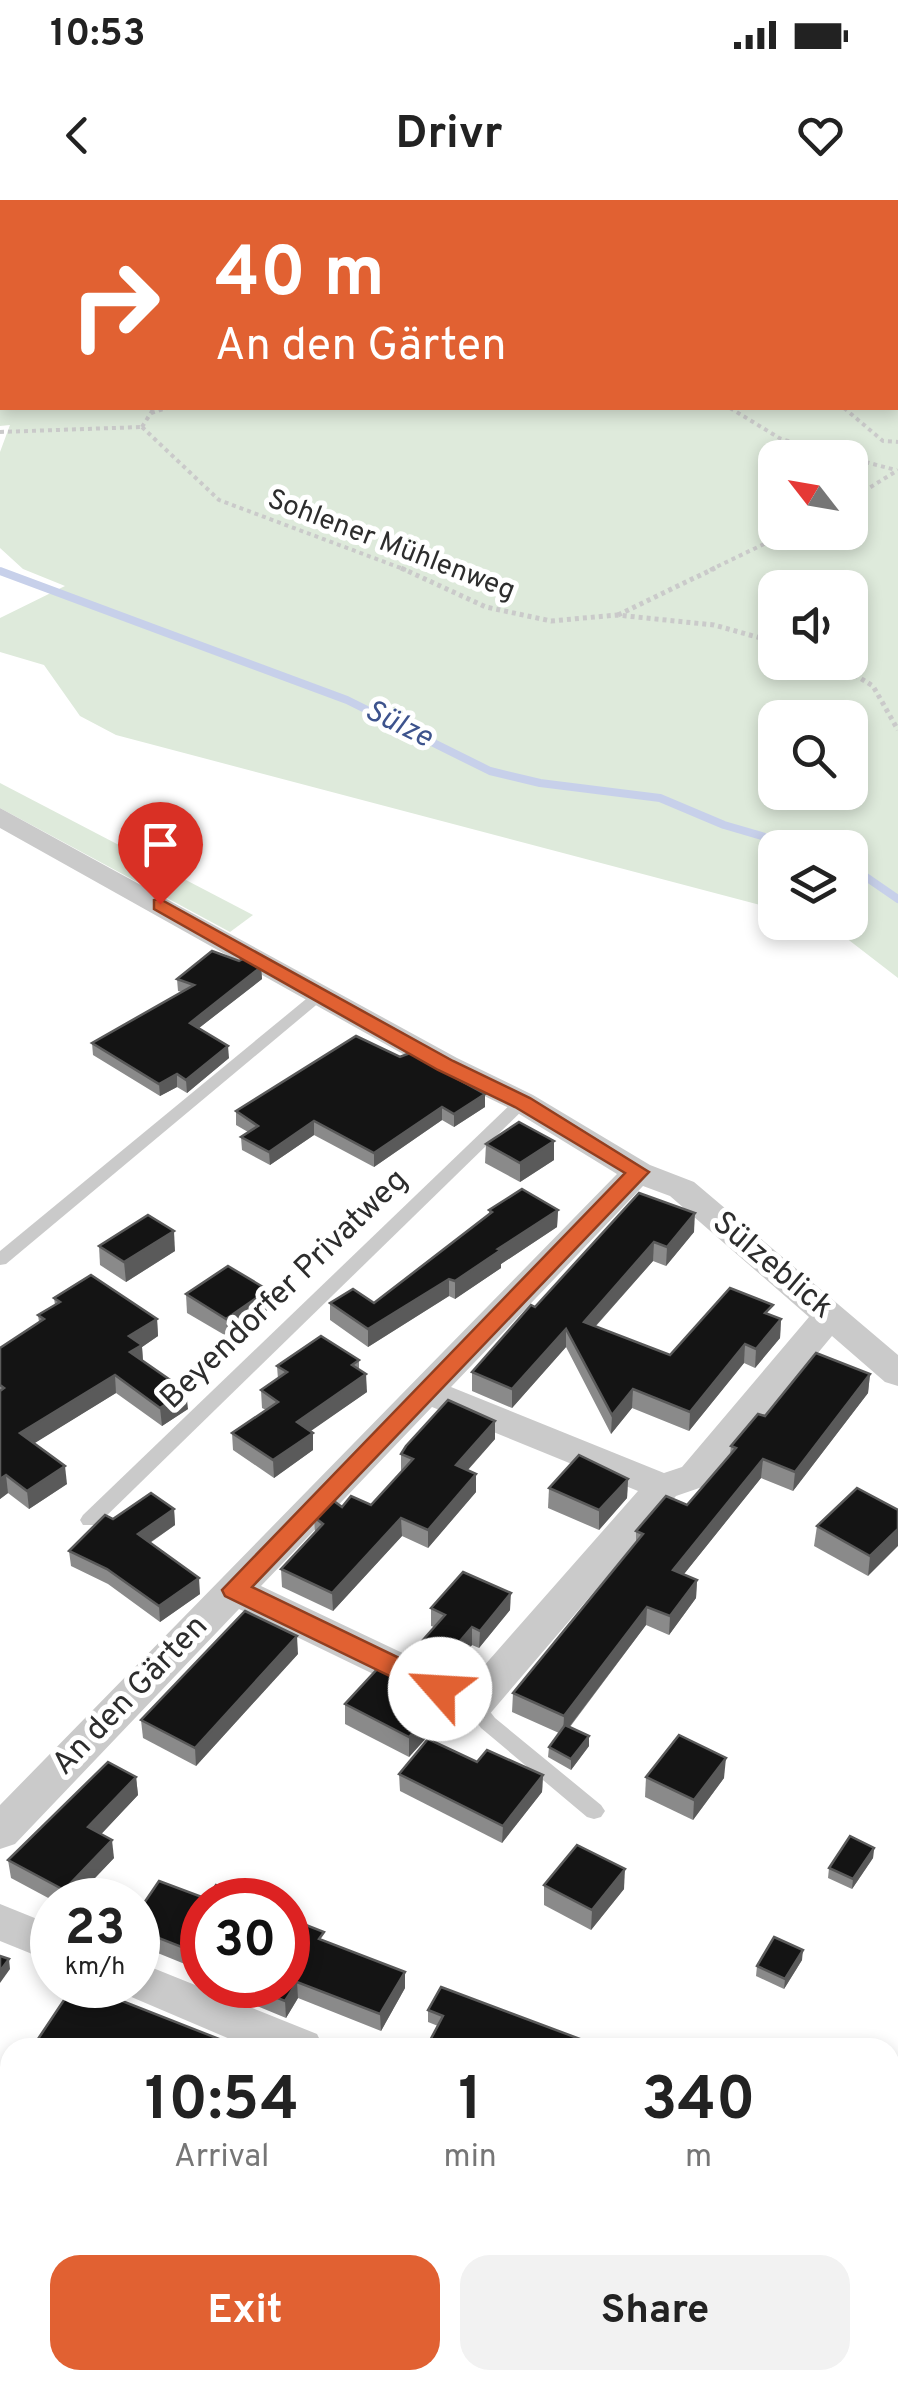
<!DOCTYPE html>
<html lang="en">
<head>
<meta charset="utf-8">
<style>
  :root { --surface:#fff; --page:#f2f2f2; --text:#222; --muted:#767676; --accent:#e16132 }
  body { margin:0; font-family:Overpass,sans-serif; background:var(--page); color:var(--text); height:100vh; display:flex; flex-direction:column; font-size:38px; white-space:nowrap }
  * { box-sizing:border-box; margin:0 }
  p { font-size:32px; color:var(--muted) }
  .icon { flex:none; width:55px; height:55px; fill:none; stroke:currentColor; stroke-width:2; stroke-linecap:round; stroke-linejoin:round }
  .map { position:relative; flex:1; overflow:hidden }
  .details { position:absolute; left:0px; top:1838px; width:900px; height:352px; display:flex; flex-direction:column; background:var(--surface); border-radius:30px 30px 0 0; box-shadow:0 5px 15px #0003 }
  .details>* { flex:none }
  .top-card { position:absolute; left:0px; top:0px; width:900px; height:210px; box-shadow:0 5px 15px #0003; background:#e16132; color:#fff; overflow:hidden }
  .needle { width:65px; rotate:301deg }
  .tools { position:absolute; left:758px; top:240px; display:grid; gap:20px }
  .tools a { display:grid; place-items:center; width:110px; height:110px; border-radius:20px; background:var(--surface); box-shadow:0 5px 15px #0003; font-size:50px }
  .speed { position:absolute; left:30px; top:1678px; display:flex; gap:20px; font-size:50px; font-weight:700; text-align:center }
  .speed>* { display:grid; place-content:center; width:130px; height:130px; border-radius:50%; background:var(--surface); box-shadow:0 5px 15px #0003; line-height:1 }
  .speed small { font-size:25px; font-weight:400 }
  .speed .limit { border:15px solid #d22; background:#fff; color:#111 }
  .pin { position:absolute; display:grid; place-items:center; width:85px; height:85px; color:#fff; margin:-102px -42px; border-radius:50% 50% 50% 0; rotate:-45deg; box-shadow:0 0 10px #0007 }
  .pin .icon { rotate:45deg }
  .me { position:absolute; width:110px; margin:-55px; rotate:296deg; stroke-linejoin:round; filter:drop-shadow(0 0 8px #0008) }
  .turn { display:flex; align-items:center; gap:35px; height:210px; padding:0 50px; font-size:45px }
  .turn .icon { width:130px; height:130px; stroke-width:2.5 }
  .turn b { display:block; font-size:70px; line-height:85px }
  .eta { display:flex; justify-content:space-evenly; align-items:center; height:170px; text-align:center }
  .eta b { font-size:60px; font-weight:700; line-height:70px }
  .cta { display:flex; gap:20px; margin-top:auto; padding:20px 50px }
  .cta a { flex:1; height:115px; border-radius:30px; background:var(--accent); color:#fff; font-size:40px; font-weight:700; line-height:115px; text-align:center }
  .cta a+a { background:var(--page); color:var(--text) }
  .status { display:flex; justify-content:space-between; align-items:center; height:70px; padding:0 50px; background:var(--surface); direction:ltr }
  .status svg { height:28px; fill:currentColor }
  header { display:flex; justify-content:space-between; align-items:center; height:130px; padding:0 50px; background:var(--surface); font-size:45px; font-weight:700 }
  .map>svg:first-child { display:block }
  .green { fill:#deeadb; fill-rule:evenodd }
  .lines { fill:none; stroke-linecap:round; stroke-linejoin:round }
  .stream-far1 { stroke:#c7d0ea; stroke-width:6 }
  .stream { stroke:#c7d0ea; stroke-width:8 }
  .path-far1 { stroke:#cacaca; stroke-width:4; stroke-dasharray:4 4; stroke-linecap:butt }
  .path { stroke:#cacaca; stroke-width:5; stroke-dasharray:4 4; stroke-linecap:butt }
  .service { fill:#cacaca; fill-rule:evenodd }
  .minor { fill:#cacaca; fill-rule:evenodd }
  .wall { fill:#8a8a8a }
  .shaded-wall { fill:#5a5a5a }
  .building { fill:#141414; stroke:#5a5a5a; stroke-width:2.5 }
  .route { fill:#e16132; stroke:#923f20; stroke-width:2.5 }
  .labels { text-anchor:middle; dominant-baseline:central; stroke-width:10; stroke-linejoin:round; paint-order:stroke }
  .far-street-label { font-size:28px; fill:#2d2d2d; stroke:#fff }
  .far-water-label { font-size:30px; font-style:italic; fill:#3d538d; stroke:#fff }
  .street-label { font-size:32px; fill:#2d2d2d; stroke:#fff }
</style>
</head>
<body>
<div class="status"><b>10:53</b><svg viewBox="0 0 49 12"><path d="M0 12V9h3v3zM5 12V6h3v6zM10 12V3h3v9zM15 12V0h3v12zM26 1h20v11H26zM47 4h2v5h-2z"/></svg></div>
<header><svg class="icon" aria-label="back" viewBox="0 0 24 24"><path d="M15 5l-7 7 7 7"/></svg>Drivr<svg class="icon" aria-label="heart" viewBox="0 0 24 24"><path d="M12 20l-8-8c-3-5 5-10 8-4 3-6 11-1 8 4z"/></svg></header>
<div class="map">
<svg width="898" height="2189" viewBox="0 0 898 2189">
  <rect width="100%" height="100%" fill="#fff"/>
  <!-- green -->
  <g class="green">
    <path d="M 0,0 L 898,0 L 898,778 L 841,734 L 811,723 L 850,722 L 850,648 L 775,648 L 775,709 L 116,535 L 80,516 L 44,465 L 0,452 L 0,418 L 65,386 L 23,369 L 0,348 L 0,252 L 10,225 L 0,226 ZM 2,2 L 898,2 L 898,208 L 2,208 ZM 775,258 L 850,258 L 850,332 L 775,332 ZM 775,388 L 850,388 L 850,462 L 775,462 ZM 775,518 L 850,518 L 850,592 L 775,592 Z"/>
    <path d="M 0,583 L 253,715 L 230,732 L 0,608 Z"/>
    <path d="M 890,2117 L 898,2120 L 898,2189 L 476,2189 L 480,2180 L 890,2180 Z"/>
  </g>
  <g class="lines">
    <!-- stream-far1 -->
    <path class="stream-far1" d="M 0,188 L 2,182"/>
    <!-- stream -->
    <g class="stream">
      <path d="M 0,371 L 347,500 L 490,571 L 540,583 L 660,598 L 724,625 L 803,648"/>
      <path d="M 850,666 L 898,699"/>
    </g>
    <!-- path-far1 -->
    <g class="path-far1">
      <path d="M 738,0 L 746,2"/>
      <path d="M 635,2 L 641,0"/>
      <path d="M 730,208 L 781,239 L 849,258"/>
      <path d="M 844,208 L 883,241 L 898,242"/>
      <path d="M 151,213 L 167,208"/>
      <path d="M 142,227 L 219,300 L 406,370"/>
      <path d="M 142,227 L 154,208"/>
      <path d="M 0,232 L 142,227"/>
      <path d="M 850,258 L 896,270"/>
      <path d="M 850,300 L 898,270"/>
      <path d="M 710,370 L 789,332"/>
    </g>
    <!-- path -->
    <g class="path">
      <path d="M 401,368 L 486,407 L 551,421 L 617,415 L 714,425 L 775,442"/>
      <path d="M 618,415 L 715,368"/>
      <path d="M 834,462 L 873,486 L 898,530"/>
    </g>
    <!-- service -->
    <g class="service">
      <path d="M 322,788 L 330,793 L 327,796 L 6,1064 L 0,1065 L 0,1051 L 317,790 Z"/>
      <path d="M 522,897 L 530,902 L 528,905 L 97,1325 L 83,1325 L 80,1320 L 83,1315 L 516,899 Z"/>
      <path d="M 474,1497 L 481,1500 L 495,1518 L 601,1605 L 605,1611 L 601,1617 L 594,1619 L 587,1617 L 481,1528 L 464,1505 L 467,1500 Z"/>
    </g>
    <!-- minor -->
    <g class="minor">
      <path d="M 0,608 L 457,858 L 533,895 L 650,965 L 694,982 L 898,1155 L 898,1186 L 885,1182 L 832,1136 L 708,1285 L 676,1296 L 488,1516 L 474,1520 L 460,1516 L 239,1409 L 15,1644 L 0,1649 L 0,1605 L 617,974 L 511,909 L 435,872 L 0,628 ZM 643,986 L 670,996 L 809,1117 L 682,1267 L 664,1273 L 451,1187 ZM 432,1207 L 638,1291 L 468,1484 L 261,1386 Z"/>
      <path d="M 0,1704 L 52,1725 L 52,1762 L 0,1741 Z"/>
      <path d="M 138,1762 L 317,1834 L 324,1848 L 251,1848 L 122,1793 L 118,1785 L 138,1785 Z"/>
      <path d="M 898,2050 L 898,2095 L 890,2098 L 890,2053 Z"/>
      <path d="M 136,2180 L 187,2180 L 183,2189 L 132,2189 Z"/>
    </g>
  </g>
  <!-- wall -->
  <g class="wall">
    <path d="M 239,761 L 261,767 L 262,779 L 199,828 L 229,858 L 187,893 L 177,887 L 160,896 L 93,855 L 92,843 L 182,792 L 178,791 L 177,779 Z"/>
    <path d="M 356,836 L 485,907 L 454,927 L 442,920 L 374,967 L 314,935 L 270,965 L 242,950 L 241,937 L 248,932 L 236,925 L 236,911 Z"/>
    <path d="M 486,944 L 554,960 L 520,982 L 485,963 Z"/>
    <path d="M 639,993 L 694,1032 L 666,1066 L 653,1061 L 596,1126 L 670,1155 L 772,1116 L 781,1119 L 780,1138 L 755,1168 L 744,1163 L 689,1231 L 632,1208 L 611,1234 L 566,1147 L 512,1208 L 472,1191 L 472,1172 L 535,1107 Z"/>
    <path d="M 489,1010 L 558,1010 L 557,1027 L 501,1064 L 501,1068 L 455,1099 L 449,1096 L 368,1147 L 330,1120 L 330,1103 L 374,1103 L 489,1015 Z"/>
    <path d="M 99,1046 L 175,1051 L 126,1082 L 100,1065 Z"/>
    <path d="M 186,1094 L 269,1109 L 228,1137 L 187,1113 Z"/>
    <path d="M 54,1098 L 157,1119 L 158,1136 L 142,1147 L 143,1160 L 188,1209 L 162,1226 L 116,1193 L 34,1243 L 67,1284 L 29,1309 L 8,1293 L 0,1299 L 0,1148 L 39,1122 L 38,1115 L 55,1105 Z"/>
    <path d="M 359,1160 L 359,1170 L 367,1192 L 310,1231 L 313,1250 L 274,1278 L 233,1250 L 232,1233 L 266,1210 L 262,1208 L 261,1190 L 278,1179 L 277,1166 Z"/>
    <path d="M 870,1174 L 868,1193 L 793,1291 L 761,1278 L 684,1374 L 697,1380 L 696,1398 L 669,1435 L 646,1425 L 570,1527 L 589,1536 L 589,1546 L 571,1570 L 548,1557 L 549,1547 L 559,1533 L 512,1512 L 513,1493 L 636,1343 L 636,1331 L 687,1305 L 730,1255 L 731,1246 L 765,1216 Z"/>
    <path d="M 495,1221 L 495,1239 L 468,1270 L 476,1274 L 476,1292 L 428,1348 L 402,1336 L 333,1411 L 282,1387 L 281,1369 L 315,1333 L 314,1317 L 342,1307 L 371,1305 L 401,1272 L 401,1254 Z"/>
    <path d="M 628,1279 L 627,1298 L 599,1330 L 548,1308 L 549,1288 Z"/>
    <path d="M 174,1309 L 175,1325 L 150,1343 L 200,1394 L 160,1422 L 108,1384 L 71,1366 L 69,1351 L 113,1319 Z"/>
    <path d="M 898,1310 L 868,1376 L 814,1346 L 817,1326 Z"/>
    <path d="M 431,1408 L 510,1410 L 479,1448 L 472,1445 L 449,1471 L 422,1458 L 422,1441 L 434,1427 L 431,1426 Z"/>
    <path d="M 298,1454 L 196,1566 L 143,1538 L 141,1520 Z"/>
    <path d="M 422,1485 L 445,1497 L 445,1517 L 409,1557 L 345,1524 L 345,1504 Z"/>
    <path d="M 477,1562 L 543,1575 L 542,1592 L 502,1643 L 400,1591 L 399,1574 Z"/>
    <path d="M 136,1577 L 138,1595 L 101,1634 L 114,1658 L 74,1700 L 52,1700 L 11,1678 L 8,1660 Z"/>
    <path d="M 646,1577 L 724,1578 L 693,1620 L 645,1597 Z"/>
    <path d="M 874,1648 L 873,1658 L 852,1689 L 828,1678 L 829,1668 Z"/>
    <path d="M 544,1685 L 624,1689 L 591,1730 L 544,1705 Z"/>
    <path d="M 207,1699 L 202,1700 L 202,1771 L 138,1745 L 138,1712 Z"/>
    <path d="M 324,1741 L 405,1788 L 381,1831 L 298,1798 L 286,1818 L 219,1790 L 218,1785 L 288,1785 Z"/>
    <path d="M 802,1760 L 784,1789 L 756,1776 L 757,1766 Z"/>
    <path d="M 86,1802 L 242,1848 L 39,1848 L 38,1839 Z"/>
    <path d="M 428,1810 L 604,1848 L 438,1826 L 428,1822 Z"/>
    <path d="M 898,1906 L 898,2021 L 890,2018 L 890,1924 Z"/>
    <path d="M 0,2084 L 10,2088 L 10,2141 L 0,2137 Z"/>
    <path d="M 14,2180 L 132,2180 L 129,2189 L 119,2189 L 108,2184 L 106,2189 L 32,2189 Z"/>
  </g>
  <!-- shaded-wall -->
  <g class="shaded-wall">
    <path d="M 261,767 L 262,779 L 190,835 L 190,823 Z"/>
    <path d="M 228,846 L 229,858 L 187,893 L 186,880 Z"/>
    <path d="M 177,874 L 177,887 L 160,896 L 159,884 Z"/>
    <path d="M 485,894 L 485,907 L 454,927 L 454,914 Z"/>
    <path d="M 442,907 L 442,920 L 374,967 L 374,953 Z"/>
    <path d="M 314,921 L 314,935 L 270,965 L 269,952 Z"/>
    <path d="M 554,941 L 554,960 L 520,982 L 520,963 Z"/>
    <path d="M 558,1010 L 557,1027 L 501,1064 L 501,1068 L 455,1099 L 455,1081 L 498,1049 Z"/>
    <path d="M 695,1013 L 694,1032 L 666,1066 L 667,1047 Z"/>
    <path d="M 174,1031 L 175,1051 L 126,1082 L 124,1062 Z"/>
    <path d="M 654,1042 L 653,1061 L 583,1140 L 584,1122 Z"/>
    <path d="M 449,1079 L 449,1096 L 368,1147 L 368,1129 Z"/>
    <path d="M 268,1090 L 269,1109 L 228,1137 L 226,1119 Z"/>
    <path d="M 157,1119 L 158,1136 L 142,1147 L 143,1162 L 132,1169 L 129,1136 Z"/>
    <path d="M 781,1119 L 780,1138 L 755,1168 L 756,1149 Z"/>
    <path d="M 566,1129 L 566,1147 L 512,1208 L 512,1189 Z"/>
    <path d="M 745,1144 L 744,1163 L 689,1231 L 690,1212 Z"/>
    <path d="M 366,1174 L 367,1192 L 298,1240 L 297,1222 Z"/>
    <path d="M 870,1174 L 868,1193 L 793,1291 L 795,1272 Z"/>
    <path d="M 115,1175 L 116,1193 L 22,1251 L 20,1233 Z"/>
    <path d="M 633,1189 L 632,1208 L 611,1234 L 612,1215 Z"/>
    <path d="M 186,1191 L 188,1209 L 162,1226 L 160,1208 Z"/>
    <path d="M 495,1221 L 495,1239 L 456,1283 L 456,1265 Z"/>
    <path d="M 313,1233 L 313,1250 L 274,1278 L 273,1260 Z"/>
    <path d="M 763,1259 L 761,1278 L 672,1389 L 673,1370 Z"/>
    <path d="M 65,1266 L 67,1284 L 29,1309 L 27,1291 Z"/>
    <path d="M 476,1274 L 476,1292 L 428,1348 L 428,1330 Z"/>
    <path d="M 6,1275 L 8,1293 L 0,1299 L 0,1279 Z"/>
    <path d="M 628,1279 L 627,1298 L 599,1330 L 599,1310 Z"/>
    <path d="M 174,1309 L 175,1325 L 139,1350 L 138,1334 Z"/>
    <path d="M 401,1318 L 402,1336 L 333,1411 L 332,1393 Z"/>
    <path d="M 898,1329 L 898,1346 L 868,1376 L 870,1356 Z"/>
    <path d="M 199,1378 L 200,1394 L 160,1422 L 159,1406 Z"/>
    <path d="M 697,1380 L 696,1398 L 669,1435 L 670,1416 Z"/>
    <path d="M 511,1393 L 510,1410 L 479,1448 L 480,1431 Z"/>
    <path d="M 647,1407 L 646,1425 L 563,1535 L 564,1516 Z"/>
    <path d="M 472,1427 L 472,1445 L 449,1471 L 449,1454 Z"/>
    <path d="M 297,1436 L 298,1454 L 196,1566 L 195,1548 Z"/>
    <path d="M 445,1497 L 445,1517 L 409,1557 L 409,1537 Z"/>
    <path d="M 589,1536 L 589,1546 L 571,1570 L 571,1559 Z"/>
    <path d="M 726,1558 L 724,1578 L 693,1620 L 694,1600 Z"/>
    <path d="M 543,1575 L 542,1592 L 502,1643 L 503,1626 Z"/>
    <path d="M 136,1577 L 138,1595 L 91,1645 L 88,1627 Z"/>
    <path d="M 112,1640 L 114,1658 L 74,1700 L 66,1700 L 64,1690 Z"/>
    <path d="M 874,1648 L 873,1658 L 852,1689 L 853,1679 Z"/>
    <path d="M 625,1669 L 624,1689 L 591,1730 L 592,1710 Z"/>
    <path d="M 803,1750 L 802,1760 L 784,1789 L 785,1779 Z"/>
    <path d="M 9,1759 L 10,1769 L 0,1783 L 0,1771 Z"/>
    <path d="M 405,1772 L 405,1788 L 381,1831 L 380,1814 Z"/>
    <path d="M 297,1782 L 298,1798 L 286,1818 L 285,1801 Z"/>
    <path d="M 104,2180 L 108,2180 L 108,2184 L 106,2189 L 98,2189 Z"/>
    <path d="M 301,2180 L 307,2180 L 308,2189 L 297,2189 Z"/>
  </g>
  <!-- building -->
  <g class="building">
    <path d="M 212,751 L 239,761 L 245,758 L 261,767 L 190,823 L 228,846 L 186,880 L 177,874 L 159,884 L 92,843 L 194,785 L 177,779 Z"/>
    <path d="M 356,836 L 400,857 L 410,853 L 485,894 L 454,914 L 442,907 L 374,953 L 314,921 L 269,952 L 241,937 L 258,926 L 236,911 Z"/>
    <path d="M 519,922 L 554,941 L 520,963 L 486,944 Z"/>
    <path d="M 522,989 L 558,1010 L 498,1049 L 501,1050 L 455,1081 L 449,1079 L 368,1129 L 330,1103 L 353,1089 L 374,1103 L 492,1012 L 489,1010 Z"/>
    <path d="M 639,993 L 695,1013 L 667,1047 L 654,1042 L 584,1122 L 670,1155 L 730,1088 L 773,1105 L 765,1113 L 781,1119 L 756,1149 L 745,1144 L 690,1212 L 633,1189 L 612,1215 L 566,1129 L 512,1189 L 472,1172 L 531,1105 L 535,1107 Z"/>
    <path d="M 148,1015 L 174,1031 L 124,1062 L 99,1046 Z"/>
    <path d="M 228,1066 L 268,1090 L 226,1119 L 186,1094 Z"/>
    <path d="M 91,1075 L 157,1119 L 129,1136 L 142,1145 L 130,1152 L 186,1191 L 160,1208 L 115,1175 L 20,1233 L 65,1266 L 27,1291 L 6,1275 L 0,1279 L 0,1191 L 4,1188 L 0,1185 L 0,1148 L 44,1119 L 38,1115 L 60,1102 L 54,1098 Z"/>
    <path d="M 321,1136 L 359,1160 L 352,1165 L 366,1174 L 297,1222 L 313,1233 L 273,1260 L 232,1233 L 278,1202 L 261,1190 L 287,1172 L 277,1166 Z"/>
    <path d="M 816,1153 L 870,1174 L 795,1272 L 763,1259 L 673,1370 L 697,1380 L 670,1416 L 647,1407 L 564,1516 L 513,1493 L 643,1334 L 636,1331 L 666,1296 L 687,1305 L 736,1248 L 731,1246 L 758,1214 L 765,1216 Z"/>
    <path d="M 448,1200 L 495,1221 L 456,1265 L 476,1274 L 428,1330 L 401,1318 L 332,1393 L 281,1369 L 323,1324 L 314,1317 L 331,1299 L 342,1307 L 351,1296 L 371,1305 L 413,1259 L 401,1254 L 406,1246 Z"/>
    <path d="M 579,1255 L 628,1279 L 599,1310 L 549,1288 Z"/>
    <path d="M 857,1288 L 898,1310 L 898,1329 L 870,1356 L 817,1326 Z"/>
    <path d="M 151,1293 L 174,1309 L 138,1334 L 199,1378 L 159,1406 L 107,1369 L 69,1351 L 105,1315 L 113,1319 Z"/>
    <path d="M 463,1372 L 511,1393 L 480,1431 L 472,1427 L 449,1454 L 422,1441 L 445,1415 L 431,1408 Z"/>
    <path d="M 245,1411 L 297,1436 L 195,1548 L 141,1520 Z"/>
    <path d="M 381,1465 L 422,1482 L 420,1484 L 445,1497 L 409,1537 L 345,1504 Z"/>
    <path d="M 565,1525 L 589,1536 L 571,1559 L 549,1547 Z"/>
    <path d="M 679,1535 L 726,1558 L 694,1600 L 646,1577 Z"/>
    <path d="M 428,1539 L 477,1562 L 487,1550 L 543,1575 L 503,1626 L 399,1574 Z"/>
    <path d="M 108,1562 L 136,1577 L 88,1627 L 112,1640 L 64,1690 L 8,1660 Z"/>
    <path d="M 850,1636 L 874,1648 L 853,1679 L 829,1668 Z"/>
    <path d="M 577,1645 L 625,1669 L 592,1710 L 544,1685 Z"/>
    <path d="M 159,1681 L 207,1699 L 216,1685 L 248,1697 L 246,1700 L 202,1700 L 202,1755 L 138,1730 L 138,1712 Z"/>
    <path d="M 288,1718 L 324,1732 L 319,1739 L 405,1772 L 380,1814 L 297,1782 L 285,1801 L 245,1785 L 288,1785 Z"/>
    <path d="M 774,1737 L 803,1750 L 785,1779 L 757,1766 Z"/>
    <path d="M 0,1756 L 9,1759 L 0,1771 Z"/>
    <path d="M 441,1787 L 604,1848 L 426,1848 L 443,1816 L 428,1810 Z"/>
    <path d="M 94,1790 L 242,1848 L 60,1848 L 38,1839 L 68,1794 L 86,1802 Z"/>
    <path d="M 898,1906 L 898,2009 L 890,2005 L 890,1924 Z"/>
    <path d="M 0,2084 L 10,2088 L 10,2132 L 0,2128 Z"/>
    <path d="M 32,2180 L 104,2180 L 98,2189 L 52,2189 Z"/>
    <path d="M 230,2180 L 301,2180 L 297,2189 L 225,2189 Z"/>
    <path d="M 191,2184 L 202,2189 L 188,2189 Z"/>
  </g>
  <!-- route -->
  <path class="route" d="M 160,699 L 453,861 L 530,898 L 649,972 L 252,1387 L 449,1482 L 453,1489 L 449,1496 L 431,1496 L 225,1396 L 222,1390 L 625,973 L 515,907 L 438,870 L 154,709 L 154,700 Z"/>
  <g class="labels">
    <!-- far-street labels -->
    <g class="far-street-label">
      <text transform="translate(391 346) rotate(21)">Sohlener Mühlenweg</text>
    </g>
    <!-- far-water labels -->
    <g class="far-water-label">
      <text transform="translate(398 525) rotate(26)">Sülze</text>
    </g>
    <!-- street labels -->
    <g class="street-label">
      <text transform="translate(772 1066) rotate(40)">Sülzeblick</text>
      <text transform="translate(285 1090) rotate(-44)">Beyendorfer Privatweg</text>
      <text transform="translate(131 1496) rotate(-46)">An den Gärten</text>
    </g>
  </g>
</svg>
<div class="tools">
<a><svg class="needle" viewBox="-14 -14 28 28"><path d="M0-13l5 13h-10z" fill="#e53935"/><path d="M0 13l5-13h-10z" fill="#767676"/></svg></a>
<a><svg class="icon" aria-label="sound" viewBox="0 0 24 24"><path d="M4 9h4l5-4v14l-5-4H4zM17 9q2 3 0 6"/></svg></a>
<a><svg class="icon" aria-label="search" viewBox="0 0 24 24"><circle cx="10" cy="10" r="6"/><path d="M15 15l6 6"/></svg></a>
<a><svg class="icon" aria-label="layers" viewBox="0 0 24 24"><path d="M12 4l9 5-9 5-9-5zM3 14l9 5 9-5"/></svg></a>
</div>
<div class="speed"><div>23<small>km/h</small></div><div class="limit">30</div></div>
<div class="pin" style="left:160px;top:704px;background:#d93025"><svg class="icon" aria-label="arrive" viewBox="0 0 24 24"><path d="M6 21V4h12l-3 4 3 4H6"/></svg></div>
<svg class="me" style="left:440px;top:1489px" viewBox="-20 -20 40 40"><circle r="19" fill="#fff"/><path d="M0-13L10 11 0 6-10 11z" fill="#e16132"/></svg>
<div class="top-card">
<div class="turn"><svg class="icon" aria-label="right" viewBox="0 0 24 24"><path d="M7 20v-9h11M14 6l5 5-5 5"/></svg><div><b>40 m</b>An den Gärten</div></div>
</div>
<section class="details">
<div class="eta">
<div><b>10:54</b><p>Arrival</p></div>
<div><b>1</b><p>min</p></div>
<div><b>340</b><p>m</p></div>
</div>
<div class="cta"><a>Exit</a><a>Share</a></div>
</section>
</div>
</body>
</html>
